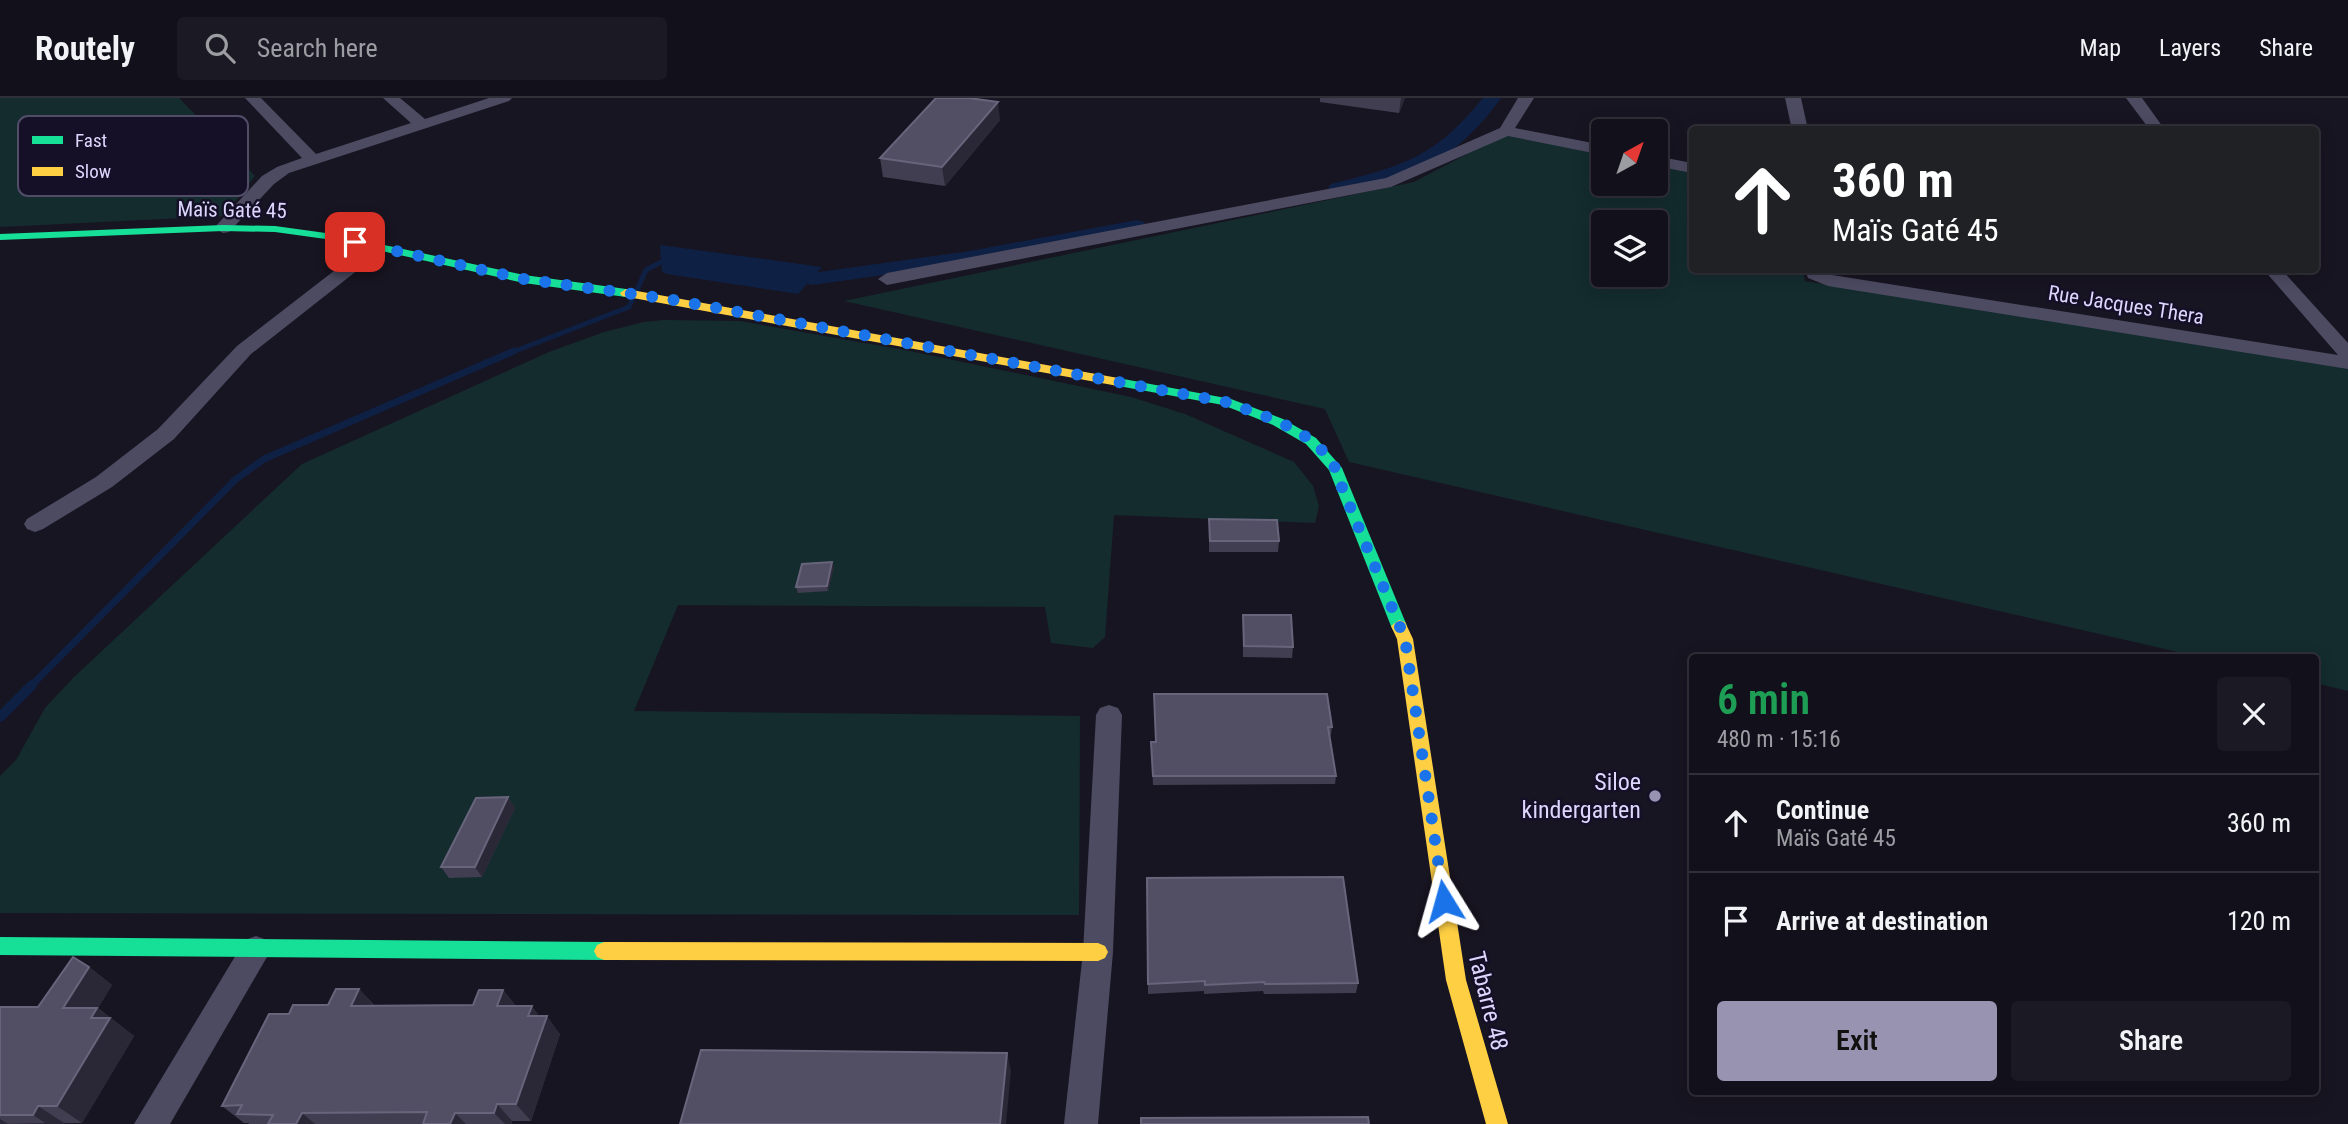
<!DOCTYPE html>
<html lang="en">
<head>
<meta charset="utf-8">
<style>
  :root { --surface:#12101a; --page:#1b1923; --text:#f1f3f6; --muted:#9c9da2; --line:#313039; --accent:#9893b1 }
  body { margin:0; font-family:"Roboto Condensed",sans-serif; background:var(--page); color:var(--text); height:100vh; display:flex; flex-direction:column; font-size:26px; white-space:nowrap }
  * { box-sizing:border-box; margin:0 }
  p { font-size:23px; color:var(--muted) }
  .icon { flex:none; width:38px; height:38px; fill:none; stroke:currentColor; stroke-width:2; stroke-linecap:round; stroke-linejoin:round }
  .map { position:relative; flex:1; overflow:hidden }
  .side { position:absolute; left:1689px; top:556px; width:630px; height:441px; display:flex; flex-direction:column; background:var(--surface); border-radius:7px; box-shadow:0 4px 18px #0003,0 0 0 2px var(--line) }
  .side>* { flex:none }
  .banner { position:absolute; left:1689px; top:28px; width:630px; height:147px; border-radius:7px; box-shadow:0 4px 18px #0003,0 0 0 2px var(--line); background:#202124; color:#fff; overflow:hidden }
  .needle { width:46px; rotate:40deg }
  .buttons { position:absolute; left:1591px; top:21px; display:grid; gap:14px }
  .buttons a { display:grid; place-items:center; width:77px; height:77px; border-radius:7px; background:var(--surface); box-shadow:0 4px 18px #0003,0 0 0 2px var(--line); font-size:35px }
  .pin { position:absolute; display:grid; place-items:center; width:60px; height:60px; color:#fff; margin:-30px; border-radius:14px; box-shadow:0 4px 10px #0006 }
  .me { position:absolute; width:77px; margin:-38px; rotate:352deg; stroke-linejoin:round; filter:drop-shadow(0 0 5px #0008) }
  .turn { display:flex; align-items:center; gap:24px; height:147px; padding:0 28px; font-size:32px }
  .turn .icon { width:91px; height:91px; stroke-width:2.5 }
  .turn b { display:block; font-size:49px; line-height:60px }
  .round { display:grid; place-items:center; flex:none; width:74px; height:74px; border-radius:7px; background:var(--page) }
  .head { display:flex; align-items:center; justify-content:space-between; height:119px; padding:0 28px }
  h1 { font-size:42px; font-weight:600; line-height:52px; color:#1e9e55 }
  .primary-button { display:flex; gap:14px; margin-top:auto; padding:14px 28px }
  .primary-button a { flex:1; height:80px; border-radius:7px; background:var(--accent); color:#111; font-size:28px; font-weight:600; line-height:80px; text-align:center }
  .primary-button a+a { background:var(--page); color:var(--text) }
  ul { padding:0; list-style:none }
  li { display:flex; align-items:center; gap:21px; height:98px; padding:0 28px; border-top:2px solid var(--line) }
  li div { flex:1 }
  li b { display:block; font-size:26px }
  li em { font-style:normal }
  header { display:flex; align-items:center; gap:42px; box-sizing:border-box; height:98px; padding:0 35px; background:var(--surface); border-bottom:2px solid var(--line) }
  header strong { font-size:33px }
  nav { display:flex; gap:38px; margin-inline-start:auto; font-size:24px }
  .search { width:490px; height:63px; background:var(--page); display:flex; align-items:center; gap:18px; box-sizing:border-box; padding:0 24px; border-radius:7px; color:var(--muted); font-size:26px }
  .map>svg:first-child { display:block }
  .green { fill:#142c2e; fill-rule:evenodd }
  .water { fill:#0f2045 }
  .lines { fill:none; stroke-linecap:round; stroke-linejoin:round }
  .stream-far2 { stroke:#0f2045; stroke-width:5 }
  .stream-far1 { stroke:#0f2045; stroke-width:7 }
  .stream { stroke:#0f2045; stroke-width:10 }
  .canal { fill:#0f2045; fill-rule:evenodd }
  .street { fill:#4d4b62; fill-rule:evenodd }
  .fast { fill:#16e098; fill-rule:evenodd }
  .slow { fill:#ffcf43; fill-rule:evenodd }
  .wall { fill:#423e51 }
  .shaded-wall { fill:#2a2736 }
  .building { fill:#524f64; stroke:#68647c; stroke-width:2 }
  .route { stroke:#1a73e8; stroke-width:12; stroke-dasharray:0 21.6 }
  .poi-dot { fill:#9893b1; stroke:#151027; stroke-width:2.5 }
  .labels { text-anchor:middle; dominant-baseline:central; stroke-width:5; stroke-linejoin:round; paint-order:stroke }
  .far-street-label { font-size:21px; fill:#ddd7fe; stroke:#151027 }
  .poi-label { font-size:24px; fill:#ddd7fe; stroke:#151027; text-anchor:end }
  .street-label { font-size:24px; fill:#ddd7fe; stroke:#151027 }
  .key { fill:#151027; stroke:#514c68; stroke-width:2 }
  .key-label { font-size:19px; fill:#ddd7fe }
</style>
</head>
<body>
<header>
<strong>Routely</strong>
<div class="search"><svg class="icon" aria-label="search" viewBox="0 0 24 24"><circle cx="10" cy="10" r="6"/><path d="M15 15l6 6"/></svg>Search here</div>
<nav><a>Map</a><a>Layers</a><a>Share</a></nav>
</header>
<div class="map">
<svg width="2348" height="1026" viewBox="0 0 2348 1026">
  <rect width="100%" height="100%" fill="#181522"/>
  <!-- green -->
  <g class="green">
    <path d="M 0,0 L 179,0 L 255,78 L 224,118 L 0,129 Z"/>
    <path d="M 1503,37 L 1603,56 L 1603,86 L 1656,86 L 1656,66 L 1692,73 L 1692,172 L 1803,172 L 1805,183 L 2348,270 L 2348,593 L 2315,585 L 2315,560 L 2204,560 L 1349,364 L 1325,311 L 844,203 L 1414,84 ZM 1603,124 L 1656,124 L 1656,177 L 1603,177 Z"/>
    <path d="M 663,222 L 740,223 L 910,253 L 1131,299 L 1185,316 L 1294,364 L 1313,388 L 1319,408 L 1315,425 L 1114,417 L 1105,539 L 1093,550 L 1051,545 L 1045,509 L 678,507 L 634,613 L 1080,618 L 1079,817 L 0,815 L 0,678 L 16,662 L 45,610 L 73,580 L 302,366 L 549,254 L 604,234 L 644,224 Z"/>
  </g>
  <!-- water -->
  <path class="water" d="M 660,147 L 822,169 L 798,196 L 667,176 L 662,174 Z"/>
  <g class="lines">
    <!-- stream-far2 -->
    <path class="stream-far2" d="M 510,255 L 629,209 L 646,172 L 661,164"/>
    <!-- stream-far1 -->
    <path class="stream-far1" d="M 30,589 L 235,382 L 264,361 L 514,253"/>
    <!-- stream -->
    <path class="stream" d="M 0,619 L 32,587"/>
    <!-- canal -->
    <g class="canal">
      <path d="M 1483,0 L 1501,0 C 1457,62 1411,81 1338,96 L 1328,90 L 1331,86 C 1403,68 1434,60 1483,0 Z"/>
      <path d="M 1137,122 L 1144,124 L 1147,128 L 1144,132 L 970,165 L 812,187 L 805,185 L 802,181 L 805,177 L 812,175 L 970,153 Z"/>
    </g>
    <!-- street -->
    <g class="street">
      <path d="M 245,0 L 261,0 L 316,56 L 411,25 L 383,0 L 400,0 L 425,21 L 489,0 L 512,0 L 509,3 L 289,75 L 274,86 L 229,134 L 223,135 L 214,130 L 262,78 L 277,69 L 302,60 Z"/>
      <path d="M 1518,0 L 1534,0 L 1515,30 L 1603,47 L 1603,57 L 1508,38 L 1391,89 L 887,187 L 878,181 L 887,175 L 1386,80 L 1500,30 Z"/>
      <path d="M 1785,0 L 1801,0 L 1808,32 L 1792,32 Z"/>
      <path d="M 2126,0 L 2142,0 L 2165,32 L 2150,32 Z"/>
      <path d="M 1656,58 L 1692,65 L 1692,75 L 1656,68 Z"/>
      <path d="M 376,144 L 382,145 L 385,149 L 382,153 L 251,256 L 174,341 L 112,389 L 43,431 L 35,434 L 27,431 L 24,426 L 27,421 L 96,379 L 158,331 L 237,248 L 370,145 Z"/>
      <path d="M 1805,172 L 1823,172 L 1832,177 L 2338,257 L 2264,172 L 2282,172 L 2348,245 L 2348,271 L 1828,188 L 1808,180 Z"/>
      <path d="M 1109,607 L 1118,610 L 1122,617 L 1113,854 L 1098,1026 L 1064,1026 L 1083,854 L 1096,617 L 1100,610 Z"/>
      <path d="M 256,838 L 267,842 L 271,852 L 170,1026 L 134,1026 L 245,842 Z"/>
    </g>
    <!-- fast -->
    <g class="fast">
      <path d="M 223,127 L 275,128 L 333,136 L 524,177 L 626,191 L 632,195 L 626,199 L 524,185 L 333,142 L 275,134 L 223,133 L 0,142 L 0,136 Z"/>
      <path d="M 1118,280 L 1231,301 L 1283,321 L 1316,340 L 1342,370 L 1407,528 L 1405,532 L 1393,532 L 1391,528 L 1329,372 L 1306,346 L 1273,327 L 1223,307 L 1113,287 L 1111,284 Z"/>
      <path d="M 0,839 L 604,844 L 611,847 L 614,853 L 611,859 L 604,862 L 0,857 Z"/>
    </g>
    <!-- slow -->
    <g class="slow">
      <path d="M 626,191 L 1118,280 L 1125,284 L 1118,288 L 622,198 L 620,195 Z"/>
      <path d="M 1399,522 L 1405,524 L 1413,541 L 1466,882 L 1508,1026 L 1486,1026 L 1446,882 L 1397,541 L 1391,528 Z"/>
      <path d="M 604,844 L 1098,845 L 1105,848 L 1108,854 L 1105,860 L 1098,863 L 604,862 L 597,859 L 594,853 L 597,847 Z"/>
    </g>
  </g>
  <!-- wall -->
  <g class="wall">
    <path d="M 1320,0 L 1405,0 L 1399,15 L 1320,4 Z"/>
    <path d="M 1000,22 L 945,88 L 883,79 L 880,60 Z"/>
    <path d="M 1209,421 L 1279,443 L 1278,454 L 1209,454 Z"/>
    <path d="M 834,469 L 828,493 L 798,495 L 796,489 Z"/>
    <path d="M 1243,517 L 1293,549 L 1292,560 L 1243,559 Z"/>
    <path d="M 1332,629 L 1331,637 L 1329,637 L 1336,678 L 1335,686 L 1153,687 L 1151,644 Z"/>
    <path d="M 508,699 L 515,710 L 482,779 L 449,780 L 441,769 Z"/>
    <path d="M 1147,780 L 1358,885 L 1356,895 L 1264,896 L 1263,893 L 1204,896 L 1204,893 L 1148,896 Z"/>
    <path d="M 89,869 L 112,887 L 98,910 L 134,938 L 82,1025 L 0,1026 L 0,909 L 38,909 Z"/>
    <path d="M 359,891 L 375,908 L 473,907 L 503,892 L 516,908 L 539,918 L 560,936 L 531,1023 L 512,1023 L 512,1026 L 249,1026 L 248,1025 L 244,1025 L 222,1008 L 289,916 L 328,907 Z"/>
  </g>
  <!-- shaded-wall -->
  <g class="shaded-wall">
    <path d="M 1401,0 L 1405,0 L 1399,15 Z"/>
    <path d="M 998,4 L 1000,22 L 945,88 L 942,69 Z"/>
    <path d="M 832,464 L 834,469 L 828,493 L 827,488 Z"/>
    <path d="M 508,699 L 515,710 L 482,779 L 475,769 Z"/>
    <path d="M 89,869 L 112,887 L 98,910 L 134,938 L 82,1025 L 57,1008 L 63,910 Z"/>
    <path d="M 359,891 L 376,910 L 351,908 Z"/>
    <path d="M 503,892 L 518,910 L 497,908 Z"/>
    <path d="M 532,908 L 544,924 L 547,918 L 560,936 L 531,1023 L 516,1006 L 528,918 Z"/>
    <path d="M 1007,955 L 1011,973 L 1006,1026 L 1000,1026 Z"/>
    <path d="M 497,1006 L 512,1023 L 512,1026 L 505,1026 L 494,1015 Z"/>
    <path d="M 38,1008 L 64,1025 L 64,1026 L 47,1026 L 33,1017 Z"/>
    <path d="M 302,1015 L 315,1026 L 296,1026 Z"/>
    <path d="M 455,1015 L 466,1026 L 450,1026 Z"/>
    <path d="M 0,1021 L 8,1026 L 0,1026 Z"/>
  </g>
  <!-- building -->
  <g class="building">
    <path d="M 936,0 L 969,0 L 998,4 L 942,69 L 880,60 Z"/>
    <path d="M 1209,421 L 1277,422 L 1279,443 L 1210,443 Z"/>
    <path d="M 832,464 L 827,488 L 796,489 L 802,466 Z"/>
    <path d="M 1243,517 L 1291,517 L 1293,549 L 1244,548 Z"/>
    <path d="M 1154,596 L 1327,596 L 1332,629 L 1328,629 L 1336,678 L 1153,678 L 1151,644 L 1156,644 Z"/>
    <path d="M 508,699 L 475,769 L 441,769 L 476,700 Z"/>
    <path d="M 1343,779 L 1358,885 L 1265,886 L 1264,884 L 1205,887 L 1205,883 L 1148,886 L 1147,780 Z"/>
    <path d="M 73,859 L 89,869 L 63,910 L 97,910 L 91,920 L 110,920 L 57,1008 L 38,1008 L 33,1017 L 0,1017 L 0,909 L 38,909 Z"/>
    <path d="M 336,891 L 359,891 L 351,908 L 473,907 L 479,892 L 503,892 L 497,908 L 532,908 L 528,918 L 547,918 L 516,1006 L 497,1006 L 494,1015 L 455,1015 L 450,1026 L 423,1026 L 427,1014 L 302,1015 L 296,1026 L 268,1026 L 273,1017 L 237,1016 L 242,1007 L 222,1008 L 269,916 L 289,916 L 293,907 L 328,907 Z"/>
    <path d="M 701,952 L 1007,955 L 1000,1026 L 680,1026 Z"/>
    <path d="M 1368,1019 L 1369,1026 L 1141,1026 L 1141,1020 Z"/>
  </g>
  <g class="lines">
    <!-- route -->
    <path class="route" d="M 355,144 L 524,181 L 668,201 L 1226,304 C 1267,319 1331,337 1341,387 L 1405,541 L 1444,803"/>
  </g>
  <!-- markers -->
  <circle class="poi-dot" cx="1655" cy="698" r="7"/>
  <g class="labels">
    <!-- far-street labels -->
    <g class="far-street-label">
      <text transform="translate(232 112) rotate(1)">Maïs Gaté 45</text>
      <text transform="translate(2126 207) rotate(9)">Rue Jacques Thera</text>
    </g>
    <!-- poi labels -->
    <g class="poi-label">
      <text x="1641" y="684">Siloe<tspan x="1641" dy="28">kindergarten</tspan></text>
    </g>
    <!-- street labels -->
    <g class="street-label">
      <text transform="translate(1488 903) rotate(76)">Tabarre 48</text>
    </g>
  </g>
  <!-- legend -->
  <rect x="18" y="18" width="230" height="80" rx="10" class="key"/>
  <rect x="32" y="38" width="31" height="8" fill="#16e098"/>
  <rect x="32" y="69" width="31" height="9" fill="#ffcf43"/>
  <g class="key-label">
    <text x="75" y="49">Fast</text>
    <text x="75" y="80">Slow</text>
  </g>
</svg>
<div class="buttons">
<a><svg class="needle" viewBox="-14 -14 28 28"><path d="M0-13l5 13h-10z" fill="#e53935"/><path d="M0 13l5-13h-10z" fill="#9c9da2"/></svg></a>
<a><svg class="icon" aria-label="layers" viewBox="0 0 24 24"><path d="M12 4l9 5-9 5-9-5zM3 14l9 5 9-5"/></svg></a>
</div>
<div class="pin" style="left:355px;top:144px;background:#d93025"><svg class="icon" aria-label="arrive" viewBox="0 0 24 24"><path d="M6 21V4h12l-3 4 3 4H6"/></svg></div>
<svg class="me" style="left:1444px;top:803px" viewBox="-20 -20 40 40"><path d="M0-17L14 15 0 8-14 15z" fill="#1a73e8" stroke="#fff" stroke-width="4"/></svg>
<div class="banner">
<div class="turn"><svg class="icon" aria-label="ahead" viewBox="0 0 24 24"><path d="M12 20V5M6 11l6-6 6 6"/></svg><div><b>360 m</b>Maïs Gaté 45</div></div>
</div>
<section class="side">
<div class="head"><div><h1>6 min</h1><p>480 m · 15:16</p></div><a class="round"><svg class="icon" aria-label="close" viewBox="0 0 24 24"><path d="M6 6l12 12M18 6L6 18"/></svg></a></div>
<ul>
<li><svg class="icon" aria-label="ahead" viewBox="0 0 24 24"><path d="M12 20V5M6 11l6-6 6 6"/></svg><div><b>Continue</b><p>Maïs Gaté 45</p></div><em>360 m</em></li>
<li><svg class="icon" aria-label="arrive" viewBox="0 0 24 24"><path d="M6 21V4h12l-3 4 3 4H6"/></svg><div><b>Arrive at destination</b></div><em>120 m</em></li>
</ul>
<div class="primary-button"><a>Exit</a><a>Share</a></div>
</section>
</div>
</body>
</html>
